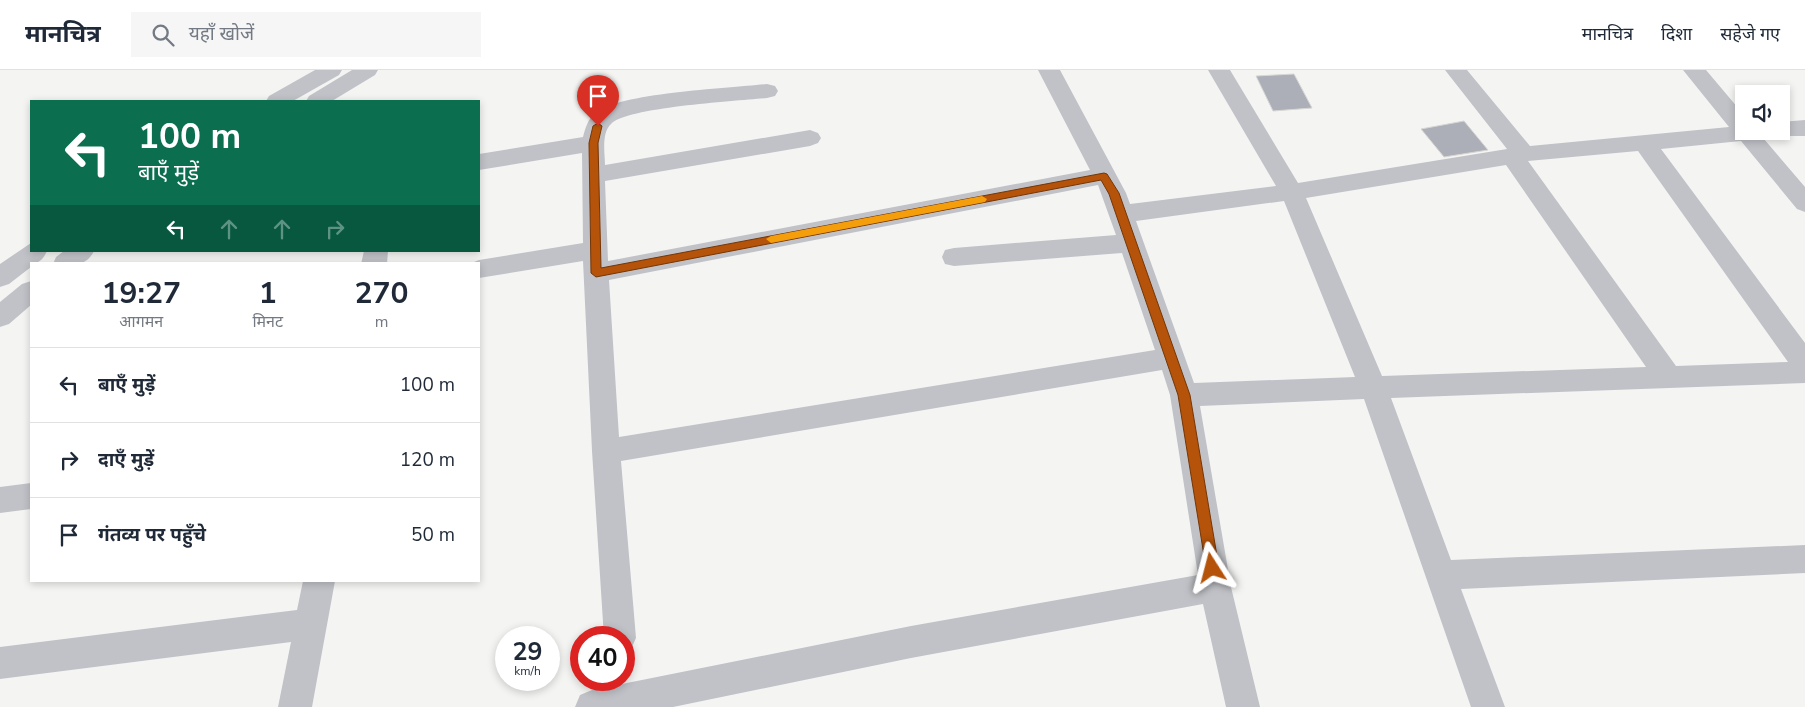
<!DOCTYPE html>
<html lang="hi">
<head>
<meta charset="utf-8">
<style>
  :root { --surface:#fff; --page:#f6f6f7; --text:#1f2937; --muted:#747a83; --line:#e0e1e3 }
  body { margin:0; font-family:"Nunito Sans","Noto Sans Devanagari",sans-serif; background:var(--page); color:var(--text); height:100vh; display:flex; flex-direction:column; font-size:19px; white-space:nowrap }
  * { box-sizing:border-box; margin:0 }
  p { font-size:16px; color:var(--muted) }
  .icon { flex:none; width:28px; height:28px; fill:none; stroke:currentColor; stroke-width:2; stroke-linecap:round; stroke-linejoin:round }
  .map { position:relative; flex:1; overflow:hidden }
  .side { position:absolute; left:30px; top:192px; width:450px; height:320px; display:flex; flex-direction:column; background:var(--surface); border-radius:0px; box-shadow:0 2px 8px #0003 }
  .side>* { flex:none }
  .guide { position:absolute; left:30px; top:30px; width:450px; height:152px; border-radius:0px; box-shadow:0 2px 8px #0003; background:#0b6e4f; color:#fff; overflow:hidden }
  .fabs { position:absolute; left:1735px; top:15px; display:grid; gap:10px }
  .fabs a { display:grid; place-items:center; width:55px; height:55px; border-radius:0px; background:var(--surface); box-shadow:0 2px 8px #0003; font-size:25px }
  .speed { position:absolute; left:495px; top:556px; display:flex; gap:10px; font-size:25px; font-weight:700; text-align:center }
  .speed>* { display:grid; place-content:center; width:65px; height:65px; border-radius:50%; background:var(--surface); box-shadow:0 2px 8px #0003; line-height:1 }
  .speed small { font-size:12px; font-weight:400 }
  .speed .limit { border:8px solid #d22; background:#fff; color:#111 }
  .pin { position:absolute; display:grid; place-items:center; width:42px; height:42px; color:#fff; margin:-51px -21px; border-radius:50% 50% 50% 0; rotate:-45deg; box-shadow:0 0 5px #0007 }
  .pin .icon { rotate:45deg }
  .me { position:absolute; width:55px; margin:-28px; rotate:351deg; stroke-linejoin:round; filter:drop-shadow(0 0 4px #0008) }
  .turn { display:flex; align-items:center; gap:18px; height:105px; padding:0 25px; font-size:22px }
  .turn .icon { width:65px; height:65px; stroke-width:2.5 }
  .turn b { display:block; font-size:35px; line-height:42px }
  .lanes { display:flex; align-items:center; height:48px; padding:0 25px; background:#0003; justify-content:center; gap:25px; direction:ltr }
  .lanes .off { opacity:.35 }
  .eta { display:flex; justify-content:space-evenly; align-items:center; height:85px; text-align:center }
  .eta b { font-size:30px; font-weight:700; line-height:35px }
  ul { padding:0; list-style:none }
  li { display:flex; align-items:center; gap:15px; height:75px; padding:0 25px; border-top:1px solid var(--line) }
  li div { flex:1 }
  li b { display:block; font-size:19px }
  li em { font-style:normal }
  header { display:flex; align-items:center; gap:30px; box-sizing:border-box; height:70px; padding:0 25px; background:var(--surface); border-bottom:1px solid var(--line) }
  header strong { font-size:24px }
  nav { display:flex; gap:28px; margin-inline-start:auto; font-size:18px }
  .search { width:350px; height:45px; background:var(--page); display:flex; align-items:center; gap:12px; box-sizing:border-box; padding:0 18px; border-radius:0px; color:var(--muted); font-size:19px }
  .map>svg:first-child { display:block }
  .building { fill:#acafb7; stroke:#d6d6d4 }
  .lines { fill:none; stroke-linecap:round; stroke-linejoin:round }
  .minor { fill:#c1c2c7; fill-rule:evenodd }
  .route { fill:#b45309; stroke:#753606 }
  .slow { fill:#f59e0b }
</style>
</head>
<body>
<header>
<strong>मानचित्र</strong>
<div class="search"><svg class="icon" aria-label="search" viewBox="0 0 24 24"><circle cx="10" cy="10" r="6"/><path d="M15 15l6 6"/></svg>यहाँ खोजें</div>
<nav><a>मानचित्र</a><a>दिशा</a><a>सहेजे गए</a></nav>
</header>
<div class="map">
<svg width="1805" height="637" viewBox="0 0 1805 637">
  <rect width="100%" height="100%" fill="#f4f5f2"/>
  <!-- building -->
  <g class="building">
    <path d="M 1294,4 L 1312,38 L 1273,41 L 1256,6 Z"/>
    <path d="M 1464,51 L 1488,80 L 1444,87 L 1421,59 Z"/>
  </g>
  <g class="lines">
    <!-- minor -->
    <g class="minor">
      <path d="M 315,0 L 342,0 L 339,5 L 293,31 L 266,31 L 269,26 Z"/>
      <path d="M 352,0 L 378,0 L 375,5 L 332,31 L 306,31 L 309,26 Z"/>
      <path d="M 1038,0 L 1060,0 L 1126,123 L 1130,134 L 1276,116 L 1208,0 L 1230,0 L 1298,113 L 1507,79 L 1445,0 L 1467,0 L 1530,76 L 1729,57 L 1683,0 L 1706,0 L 1744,45 L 1744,61 L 1781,61 L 1781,52 L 1805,50 L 1805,66 L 1776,66 L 1764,69 L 1805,117 L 1805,142 L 1797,139 L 1741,71 L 1661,79 L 1805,273 L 1805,313 L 1391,328 L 1451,490 L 1805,475 L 1805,503 L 1461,519 L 1505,637 L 1471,637 L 1364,329 L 1200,336 L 1231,517 L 1260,637 L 1226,637 L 1203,534 L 911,588 L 673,637 L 575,637 L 580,625 L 592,620 L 911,556 L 1198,505 L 1170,325 L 1162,300 L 621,391 L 636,568 L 631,579 L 624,582 L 624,568 L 604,568 L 592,381 L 583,191 L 479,208 L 479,194 L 469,194 L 479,190 L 583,173 L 582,83 L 479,100 L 479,84 L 583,67 C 585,59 588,49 595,43 C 618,23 732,18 767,14 L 775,16 L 778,21 L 775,26 L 767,28 C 739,31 627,37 611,54 C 601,63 605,84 605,95 L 810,60 L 818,63 L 821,68 L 818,73 L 810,76 L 605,111 L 608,191 L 1090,100 ZM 1638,81 L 1788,292 L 1676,296 L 1528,91 ZM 1506,95 L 1646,297 L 1382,306 L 1306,128 ZM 1098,115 L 1116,165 L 954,178 L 945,180 L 942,187 L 945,194 L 954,196 L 1122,183 L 1155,280 L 619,367 L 609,210 ZM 1284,131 L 1355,307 L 1194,313 L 1136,151 Z"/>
      <path d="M 31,173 L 31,181 L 47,181 C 44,188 39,194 31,194 L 31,197 L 9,214 L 0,217 L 0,194 Z"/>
      <path d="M 64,181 L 94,181 C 85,199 70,194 53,194 L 56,187 Z"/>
      <path d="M 364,181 L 388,181 L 387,194 L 361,194 Z"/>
      <path d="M 31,211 L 31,235 L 9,254 L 0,257 L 0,232 L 22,214 Z"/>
      <path d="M 31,413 L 31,439 L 0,443 L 0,417 Z"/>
      <path d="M 303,511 L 335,511 L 312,637 L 278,637 L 291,572 L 0,609 L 0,577 L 297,540 Z"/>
    </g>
  </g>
  <!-- route -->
  <path class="route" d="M 598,53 L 602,56 L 598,73 L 601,198 L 1104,103 L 1107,104 L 1119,123 L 1190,325 L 1219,498 L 1217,502 L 1212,504 L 1208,502 L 1206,498 L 1178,325 L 1109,124 L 1101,110 L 596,207 L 591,203 L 589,73 L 593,56 Z"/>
  <!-- slow -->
  <path class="slow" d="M 982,126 L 987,129 L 985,132 L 771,173 L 766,169 L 771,166 Z"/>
</svg>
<div class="fabs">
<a><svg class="icon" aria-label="sound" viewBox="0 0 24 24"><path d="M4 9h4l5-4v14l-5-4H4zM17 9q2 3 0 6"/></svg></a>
</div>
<div class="speed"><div>29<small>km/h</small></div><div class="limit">40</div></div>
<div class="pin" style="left:598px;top:56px;background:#d93025"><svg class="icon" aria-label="arrive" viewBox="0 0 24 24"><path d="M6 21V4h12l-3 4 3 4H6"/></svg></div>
<svg class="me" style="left:1212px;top:498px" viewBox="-20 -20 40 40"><path d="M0-17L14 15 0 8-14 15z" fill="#b45309" stroke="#fff" stroke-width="4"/></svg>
<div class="guide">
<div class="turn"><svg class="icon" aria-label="left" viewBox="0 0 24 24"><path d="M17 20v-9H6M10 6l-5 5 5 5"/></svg><div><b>100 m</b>बाएँ मुड़ें</div></div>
<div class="lanes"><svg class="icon" aria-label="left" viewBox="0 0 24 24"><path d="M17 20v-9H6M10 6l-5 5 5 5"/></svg><svg class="icon off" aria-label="ahead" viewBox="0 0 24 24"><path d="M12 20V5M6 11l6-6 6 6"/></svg><svg class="icon off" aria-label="ahead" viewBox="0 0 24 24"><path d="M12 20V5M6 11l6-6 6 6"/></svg><svg class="icon off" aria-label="right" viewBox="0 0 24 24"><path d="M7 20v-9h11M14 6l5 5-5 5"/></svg></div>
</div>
<section class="side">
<div class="eta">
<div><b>19:27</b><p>आगमन</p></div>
<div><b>1</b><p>मिनट</p></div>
<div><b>270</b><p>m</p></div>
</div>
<ul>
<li><svg class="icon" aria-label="left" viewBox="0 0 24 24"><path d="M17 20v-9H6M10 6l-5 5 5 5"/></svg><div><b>बाएँ मुड़ें</b></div><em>100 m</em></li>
<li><svg class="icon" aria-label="right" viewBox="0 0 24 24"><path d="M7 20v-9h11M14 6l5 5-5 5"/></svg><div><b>दाएँ मुड़ें</b></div><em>120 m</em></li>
<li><svg class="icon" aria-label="arrive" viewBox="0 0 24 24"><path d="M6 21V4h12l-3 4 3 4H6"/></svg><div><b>गंतव्य पर पहुँचे</b></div><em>50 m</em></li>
</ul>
</section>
</div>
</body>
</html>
